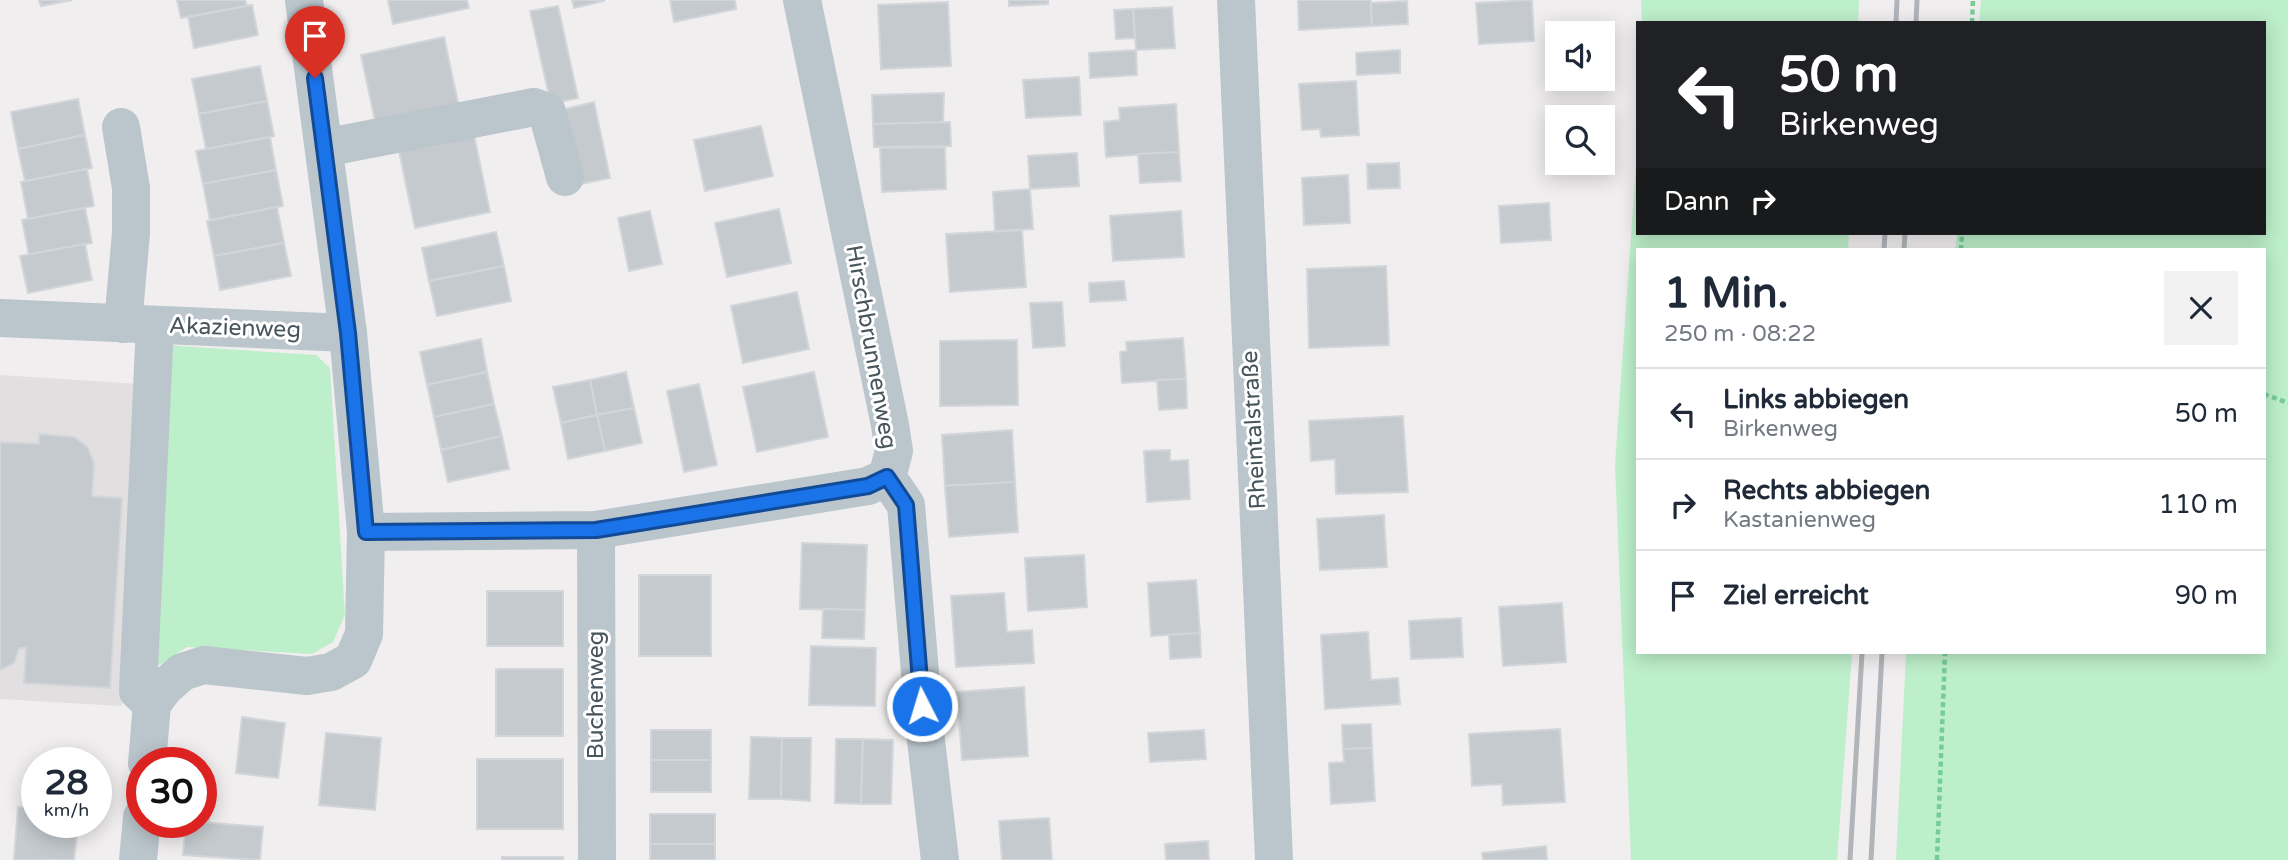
<!DOCTYPE html>
<html lang="de">
<head>
<meta charset="utf-8">
<style>
  :root { --surface:#fff; --page:#f2f2f3; --text:#1f2937; --muted:#747a83; --line:#e0e1e3 }
  body { margin:0; font-family:"Varela Round",sans-serif; background:var(--page); color:var(--text); height:100vh; display:flex; flex-direction:column; font-size:26px; white-space:nowrap }
  * { box-sizing:border-box; margin:0 }
  p { font-size:23px; color:var(--muted) }
  .icon { flex:none; width:38px; height:38px; fill:none; stroke:currentColor; stroke-width:2; stroke-linecap:round; stroke-linejoin:round }
  .map { position:relative; flex:1; overflow:hidden }
  .sheet { position:absolute; left:1636px; top:248px; width:630px; height:406px; display:flex; flex-direction:column; background:var(--surface); border-radius:0px; box-shadow:0 4px 18px #0003 }
  .sheet>* { flex:none }
  .guide { position:absolute; left:1636px; top:21px; width:630px; height:214px; border-radius:0px; box-shadow:0 4px 18px #0003; background:#202124; color:#fff; overflow:hidden }
  .fabs { position:absolute; left:1545px; top:21px; display:grid; gap:14px }
  .fabs a { display:grid; place-items:center; width:70px; height:70px; border-radius:0px; background:var(--surface); box-shadow:0 4px 18px #0003; font-size:35px }
  .speed { position:absolute; left:21px; top:747px; display:flex; gap:14px; font-size:35px; font-weight:700; text-align:center }
  .speed>* { display:grid; place-content:center; width:91px; height:91px; border-radius:50%; background:var(--surface); box-shadow:0 4px 18px #0003; line-height:1 }
  .speed small { font-size:18px; font-weight:400 }
  .speed .limit { border:10px solid #d22; background:#fff; color:#111 }
  .pin { position:absolute; display:grid; place-items:center; width:60px; height:60px; color:#fff; margin:-72px -30px; border-radius:50% 50% 50% 0; rotate:-45deg; box-shadow:0 0 7px #0007 }
  .pin .icon { rotate:45deg }
  .me { position:absolute; width:77px; margin:-38px; rotate:355deg; stroke-linejoin:round; filter:drop-shadow(0 0 5px #0008) }
  .turn { display:flex; align-items:center; gap:24px; height:147px; padding:0 28px; font-size:32px }
  .turn .icon { width:91px; height:91px; stroke-width:2.5 }
  .turn b { display:block; font-size:49px; line-height:60px }
  .then { display:flex; align-items:center; height:66px; padding:0 28px; background:#0003; gap:14px; font-size:26px }
  .round { display:grid; place-items:center; flex:none; width:74px; height:74px; border-radius:0px; background:var(--page) }
  .overview { display:flex; align-items:center; justify-content:space-between; height:119px; padding:0 28px }
  h1 { font-size:42px; font-weight:700; line-height:52px }
  ul { padding:0; list-style:none }
  li { display:flex; align-items:center; gap:21px; height:91px; padding:0 28px; border-top:2px solid var(--line) }
  li div { flex:1 }
  li b { display:block; font-size:26px }
  li em { font-style:normal }
  .map>svg:first-child { display:block }
  .education { fill:#e2dfe1 }
  .green { fill:#bdefca }
  .building { fill:#c5cace; stroke:#d2d6da; stroke-width:2 }
  .lines { fill:none; stroke-linecap:round; stroke-linejoin:round }
  .path { stroke:#75cd96; stroke-width:4.5; stroke-dasharray:5 3.5; stroke-linecap:butt }
  .minor { stroke:#bac5cc; stroke-width:38 }
  .rail { stroke:#b1b5b9; stroke-width:5 }
  .route-casing { stroke:#114b97; stroke-width:18 }
  .route { stroke:#1a73e8; stroke-width:12 }
  .labels { text-anchor:middle; dominant-baseline:central; stroke-width:6; stroke-linejoin:round; paint-order:stroke }
  .street-label { font-size:23px; fill:#47555c; stroke:#fff }
</style>
</head>
<body>
<div class="map">
<svg width="2288" height="860" viewBox="0 0 2288 860">
  <rect width="100%" height="100%" fill="#f1eeef"/>
  <!-- education -->
  <path class="education" d="M 0,375 L 140,384 L 122,706 L 0,699 Z"/>
  <!-- green -->
  <g class="green">
    <path d="M 1641,0 L 1859,0 L 1858,23 L 1642,23 Z"/>
    <path d="M 1981,0 L 2288,0 L 2288,860 L 1896,860 L 1906,653 L 2264,653 L 2264,250 L 1955,250 L 1957,233 L 2264,233 L 2264,23 L 1979,23 Z"/>
    <path d="M 1638,137 L 1638,233 L 1849,233 L 1848,250 L 1638,250 L 1638,653 L 1852,653 L 1837,860 L 1631,860 L 1615,464 Z"/>
    <path d="M 163,345 L 316,355 L 330,368 L 345,615 L 333,642 L 312,654 L 187,647 L 144,675 Z"/>
  </g>
  <!-- building -->
  <g class="building">
    <path d="M 39,0 L 72,0 L 41,6 Z"/>
    <path d="M 177,0 L 245,0 L 247,6 L 181,18 Z"/>
    <path d="M 388,0 L 467,0 L 469,8 L 393,24 Z"/>
    <path d="M 572,0 L 604,0 L 604,1 L 574,8 Z"/>
    <path d="M 670,0 L 735,0 L 736,9 L 674,22 Z"/>
    <path d="M 1009,0 L 1048,0 L 1048,4 L 1009,6 Z"/>
    <path d="M 1298,0 L 1371,0 L 1372,26 L 1299,30 Z"/>
    <path d="M 1532,0 L 1534,41 L 1479,44 L 1476,3 Z"/>
    <path d="M 1407,1 L 1408,24 L 1372,26 L 1371,3 Z"/>
    <path d="M 948,2 L 951,66 L 881,69 L 878,5 Z"/>
    <path d="M 252,5 L 258,35 L 194,48 L 188,17 Z"/>
    <path d="M 558,6 L 578,98 L 551,104 L 530,11 Z"/>
    <path d="M 1172,7 L 1175,48 L 1136,50 L 1133,9 Z"/>
    <path d="M 1133,9 L 1135,38 L 1116,39 L 1114,10 Z"/>
    <path d="M 444,37 L 459,107 L 376,125 L 361,55 Z"/>
    <path d="M 1136,50 L 1137,75 L 1090,78 L 1089,53 Z"/>
    <path d="M 1400,50 L 1400,73 L 1357,75 L 1356,53 Z"/>
    <path d="M 260,66 L 267,101 L 199,114 L 192,79 Z"/>
    <path d="M 1079,77 L 1081,115 L 1026,118 L 1023,80 Z"/>
    <path d="M 1356,81 L 1359,135 L 1321,137 L 1320,129 L 1302,130 L 1299,84 Z"/>
    <path d="M 944,93 L 943,123 L 873,124 L 872,95 Z"/>
    <path d="M 78,99 L 85,135 L 18,149 L 11,112 Z"/>
    <path d="M 267,101 L 274,136 L 206,149 L 199,114 Z"/>
    <path d="M 594,102 L 610,178 L 581,184 L 565,109 Z"/>
    <path d="M 1176,104 L 1179,152 L 1106,157 L 1104,122 L 1120,120 L 1119,108 Z"/>
    <path d="M 950,122 L 951,146 L 874,147 L 873,124 Z"/>
    <path d="M 761,126 L 773,176 L 705,191 L 694,140 Z"/>
    <path d="M 85,135 L 92,168 L 25,181 L 18,149 Z"/>
    <path d="M 474,135 L 490,212 L 415,228 L 399,151 Z"/>
    <path d="M 270,137 L 276,170 L 203,184 L 196,151 Z"/>
    <path d="M 945,147 L 946,189 L 882,192 L 880,148 Z"/>
    <path d="M 1179,152 L 1181,181 L 1140,183 L 1138,154 Z"/>
    <path d="M 1077,153 L 1079,186 L 1030,189 L 1028,156 Z"/>
    <path d="M 1399,163 L 1400,188 L 1368,189 L 1367,164 Z"/>
    <path d="M 87,169 L 94,206 L 28,219 L 21,182 Z"/>
    <path d="M 276,170 L 283,206 L 210,220 L 203,184 Z"/>
    <path d="M 1348,175 L 1350,223 L 1304,225 L 1302,178 Z"/>
    <path d="M 1030,189 L 1033,229 L 995,231 L 993,192 Z"/>
    <path d="M 1549,203 L 1551,240 L 1501,243 L 1499,206 Z"/>
    <path d="M 277,207 L 284,243 L 214,256 L 207,221 Z"/>
    <path d="M 85,208 L 92,243 L 29,255 L 22,220 Z"/>
    <path d="M 779,209 L 791,263 L 727,277 L 715,223 Z"/>
    <path d="M 650,211 L 662,264 L 629,271 L 618,218 Z"/>
    <path d="M 1181,211 L 1184,257 L 1113,261 L 1110,216 Z"/>
    <path d="M 1022,230 L 1026,287 L 950,292 L 946,234 Z"/>
    <path d="M 496,232 L 504,266 L 429,281 L 422,248 Z"/>
    <path d="M 284,243 L 291,276 L 220,290 L 214,256 Z"/>
    <path d="M 85,244 L 92,280 L 28,293 L 20,256 Z"/>
    <path d="M 504,266 L 511,301 L 437,316 L 429,281 Z"/>
    <path d="M 1386,266 L 1389,345 L 1309,348 L 1307,269 Z"/>
    <path d="M 1124,281 L 1126,300 L 1090,302 L 1089,283 Z"/>
    <path d="M 797,292 L 809,349 L 743,363 L 731,306 Z"/>
    <path d="M 1062,302 L 1065,346 L 1033,348 L 1030,303 Z"/>
    <path d="M 1183,338 L 1186,379 L 1122,383 L 1120,352 L 1127,351 L 1126,342 Z"/>
    <path d="M 481,339 L 487,372 L 427,385 L 420,352 Z"/>
    <path d="M 1017,340 L 1018,405 L 940,406 L 940,341 Z"/>
    <path d="M 487,372 L 494,404 L 434,417 L 427,385 Z"/>
    <path d="M 626,372 L 634,408 L 597,415 L 590,380 Z"/>
    <path d="M 814,372 L 828,437 L 757,452 L 743,387 Z"/>
    <path d="M 1186,379 L 1187,408 L 1159,410 L 1157,380 Z"/>
    <path d="M 590,380 L 597,415 L 561,423 L 553,387 Z"/>
    <path d="M 699,384 L 717,465 L 684,472 L 667,391 Z"/>
    <path d="M 494,404 L 502,436 L 441,450 L 434,417 Z"/>
    <path d="M 634,408 L 642,443 L 605,451 L 597,415 Z"/>
    <path d="M 597,415 L 605,451 L 568,459 L 561,423 Z"/>
    <path d="M 1403,416 L 1408,492 L 1336,494 L 1335,459 L 1311,461 L 1309,421 Z"/>
    <path d="M 1012,430 L 1015,482 L 945,486 L 942,435 Z"/>
    <path d="M 39,434 L 74,437 L 81,442 L 88,448 L 94,464 L 92,496 L 122,498 L 110,688 L 24,683 L 26,648 L 19,648 L 14,663 L 0,670 L 0,442 L 39,444 Z"/>
    <path d="M 502,436 L 509,469 L 448,482 L 441,450 Z"/>
    <path d="M 1170,450 L 1170,461 L 1188,460 L 1190,499 L 1147,502 L 1144,451 Z"/>
    <path d="M 1015,482 L 1018,532 L 949,537 L 945,486 Z"/>
    <path d="M 1384,515 L 1387,567 L 1320,570 L 1317,519 Z"/>
    <path d="M 802,543 L 867,545 L 865,610 L 800,609 Z"/>
    <path d="M 1084,555 L 1087,607 L 1028,611 L 1025,558 Z"/>
    <rect x="639" y="575" width="72" height="81"/>
    <path d="M 1196,580 L 1200,633 L 1151,636 L 1148,583 Z"/>
    <rect x="487" y="591" width="76" height="55"/>
    <path d="M 1004,593 L 1007,632 L 1032,630 L 1034,663 L 956,667 L 951,596 Z"/>
    <path d="M 1562,603 L 1566,662 L 1503,666 L 1499,607 Z"/>
    <path d="M 823,609 L 865,610 L 864,639 L 822,638 Z"/>
    <path d="M 1461,618 L 1463,657 L 1411,659 L 1409,621 Z"/>
    <path d="M 1368,632 L 1371,680 L 1398,678 L 1400,704 L 1325,709 L 1321,635 Z"/>
    <path d="M 1200,633 L 1201,657 L 1170,659 L 1169,635 Z"/>
    <path d="M 811,646 L 876,648 L 875,706 L 809,705 Z"/>
    <rect x="496" y="669" width="67" height="67"/>
    <path d="M 1024,687 L 1028,756 L 962,760 L 957,692 Z"/>
    <path d="M 242,717 L 285,723 L 278,778 L 236,773 Z"/>
    <path d="M 1371,724 L 1372,748 L 1343,749 L 1342,725 Z"/>
    <path d="M 1560,729 L 1565,802 L 1503,805 L 1502,784 L 1472,786 L 1469,734 Z"/>
    <rect x="651" y="730" width="60" height="30"/>
    <path d="M 1204,730 L 1206,759 L 1150,762 L 1148,733 Z"/>
    <path d="M 326,733 L 381,738 L 375,810 L 319,805 Z"/>
    <path d="M 751,737 L 782,738 L 781,799 L 749,799 Z"/>
    <path d="M 782,738 L 811,738 L 810,801 L 781,799 Z"/>
    <path d="M 836,739 L 863,739 L 861,804 L 835,803 Z"/>
    <path d="M 863,739 L 893,740 L 891,804 L 861,804 Z"/>
    <path d="M 1372,748 L 1375,801 L 1331,804 L 1329,763 L 1344,762 L 1343,749 Z"/>
    <rect x="477" y="759" width="86" height="70"/>
    <rect x="651" y="760" width="60" height="32"/>
    <path d="M 201,780 L 212,781 L 209,822 L 201,822 Z"/>
    <path d="M 18,807 L 37,808 L 37,822 L 78,822 L 74,860 L 14,860 Z"/>
    <rect x="650" y="814" width="65" height="30"/>
    <path d="M 1049,818 L 1052,860 L 1002,860 L 999,821 Z"/>
    <path d="M 186,822 L 201,822 L 263,827 L 260,860 L 183,855 Z"/>
    <path d="M 1208,841 L 1209,860 L 1166,860 L 1165,844 Z"/>
    <rect x="650" y="844" width="65" height="16"/>
    <path d="M 1546,846 L 1547,860 L 1483,860 L 1482,853 Z"/>
    <rect x="502" y="857" width="61" height="3"/>
  </g>
  <g class="lines">
    <!-- path -->
    <g class="path">
      <path d="M 1972,23 L 1973,0"/>
      <path d="M 1961,250 L 1962,233"/>
      <path d="M 2264,394 L 2288,403"/>
      <path d="M 1937,860 L 1945,653"/>
    </g>
    <!-- minor -->
    <g class="minor">
      <path d="M 802,0 L 890,425 L 894,451 L 887,477 L 906,505 L 925,732 L 940,860"/>
      <path d="M 1236,0 L 1274,860"/>
      <path d="M 121,127 L 131,188 L 131,233 L 123,324"/>
      <path d="M 324,148 L 534,107 L 547,112 L 565,177"/>
      <path d="M 0,318 L 348,333"/>
      <path d="M 596,530 L 597,860"/>
      <path d="M 366,532 L 596,530 L 868,486 L 887,477"/>
      <path d="M 152,704 L 138,691 L 155,325"/>
      <path d="M 147,763 L 152,704 L 164,688 L 182,672 L 204,665 L 307,676 L 331,672 L 353,660 L 364,634 L 366,532 L 348,333 L 304,0"/>
      <path d="M 138,860 L 142,817"/>
    </g>
    <!-- rail -->
    <g class="rail">
      <path d="M 1896,23 L 1897,0"/>
      <path d="M 1916,23 L 1917,0"/>
      <path d="M 1884,250 L 1885,233"/>
      <path d="M 1904,250 L 1905,233"/>
      <path d="M 1850,860 L 1862,653"/>
      <path d="M 1871,860 L 1882,653"/>
    </g>
  </g>
  <g class="lines">
    <!-- route casing -->
    <g class="route-casing">
      <path id="route" d="M 315,78 L 348,333 L 366,532 L 596,530 L 868,486 L 887,477 L 906,505 L 922,706"/>
    </g>
    <!-- route -->
    <use href="#route" class="route"/>
  </g>
  <g class="labels">
    <!-- street labels -->
    <g class="street-label">
      <text transform="translate(235 328) rotate(2)">Akazienweg</text>
      <text transform="translate(871 347) rotate(80)">Hirschbrunnenweg</text>
      <text transform="translate(1254 430) rotate(-93)">Rheintalstraße</text>
      <text transform="translate(596 695) rotate(-90)">Buchenweg</text>
    </g>
  </g>
</svg>
<div class="fabs">
<a><svg class="icon" aria-label="sound" viewBox="0 0 24 24"><path d="M4 9h4l5-4v14l-5-4H4zM17 9q2 3 0 6"/></svg></a>
<a><svg class="icon" aria-label="search" viewBox="0 0 24 24"><circle cx="10" cy="10" r="6"/><path d="M15 15l6 6"/></svg></a>
</div>
<div class="speed"><div>28<small>km/h</small></div><div class="limit">30</div></div>
<div class="pin" style="left:315px;top:78px;background:#d93025"><svg class="icon" aria-label="arrive" viewBox="0 0 24 24"><path d="M6 21V4h12l-3 4 3 4H6"/></svg></div>
<svg class="me" style="left:922px;top:706px" viewBox="-20 -20 40 40"><circle r="17" fill="#1a73e8" stroke="#fff" stroke-width="3"/><path d="M0-11L8 9 0 5-8 9z" fill="#fff"/></svg>
<div class="guide">
<div class="turn"><svg class="icon" aria-label="left" viewBox="0 0 24 24"><path d="M17 20v-9H6M10 6l-5 5 5 5"/></svg><div><b>50 m</b>Birkenweg</div></div>
<div class="then">Dann<svg class="icon" aria-label="right" viewBox="0 0 24 24"><path d="M7 20v-9h11M14 6l5 5-5 5"/></svg></div>
</div>
<section class="sheet">
<div class="overview"><div><h1>1 Min.</h1><p>250 m · 08:22</p></div><a class="round"><svg class="icon" aria-label="close" viewBox="0 0 24 24"><path d="M6 6l12 12M18 6L6 18"/></svg></a></div>
<ul>
<li><svg class="icon" aria-label="left" viewBox="0 0 24 24"><path d="M17 20v-9H6M10 6l-5 5 5 5"/></svg><div><b>Links abbiegen</b><p>Birkenweg</p></div><em>50 m</em></li>
<li><svg class="icon" aria-label="right" viewBox="0 0 24 24"><path d="M7 20v-9h11M14 6l5 5-5 5"/></svg><div><b>Rechts abbiegen</b><p>Kastanienweg</p></div><em>110 m</em></li>
<li><svg class="icon" aria-label="arrive" viewBox="0 0 24 24"><path d="M6 21V4h12l-3 4 3 4H6"/></svg><div><b>Ziel erreicht</b></div><em>90 m</em></li>
</ul>
</section>
</div>
</body>
</html>
